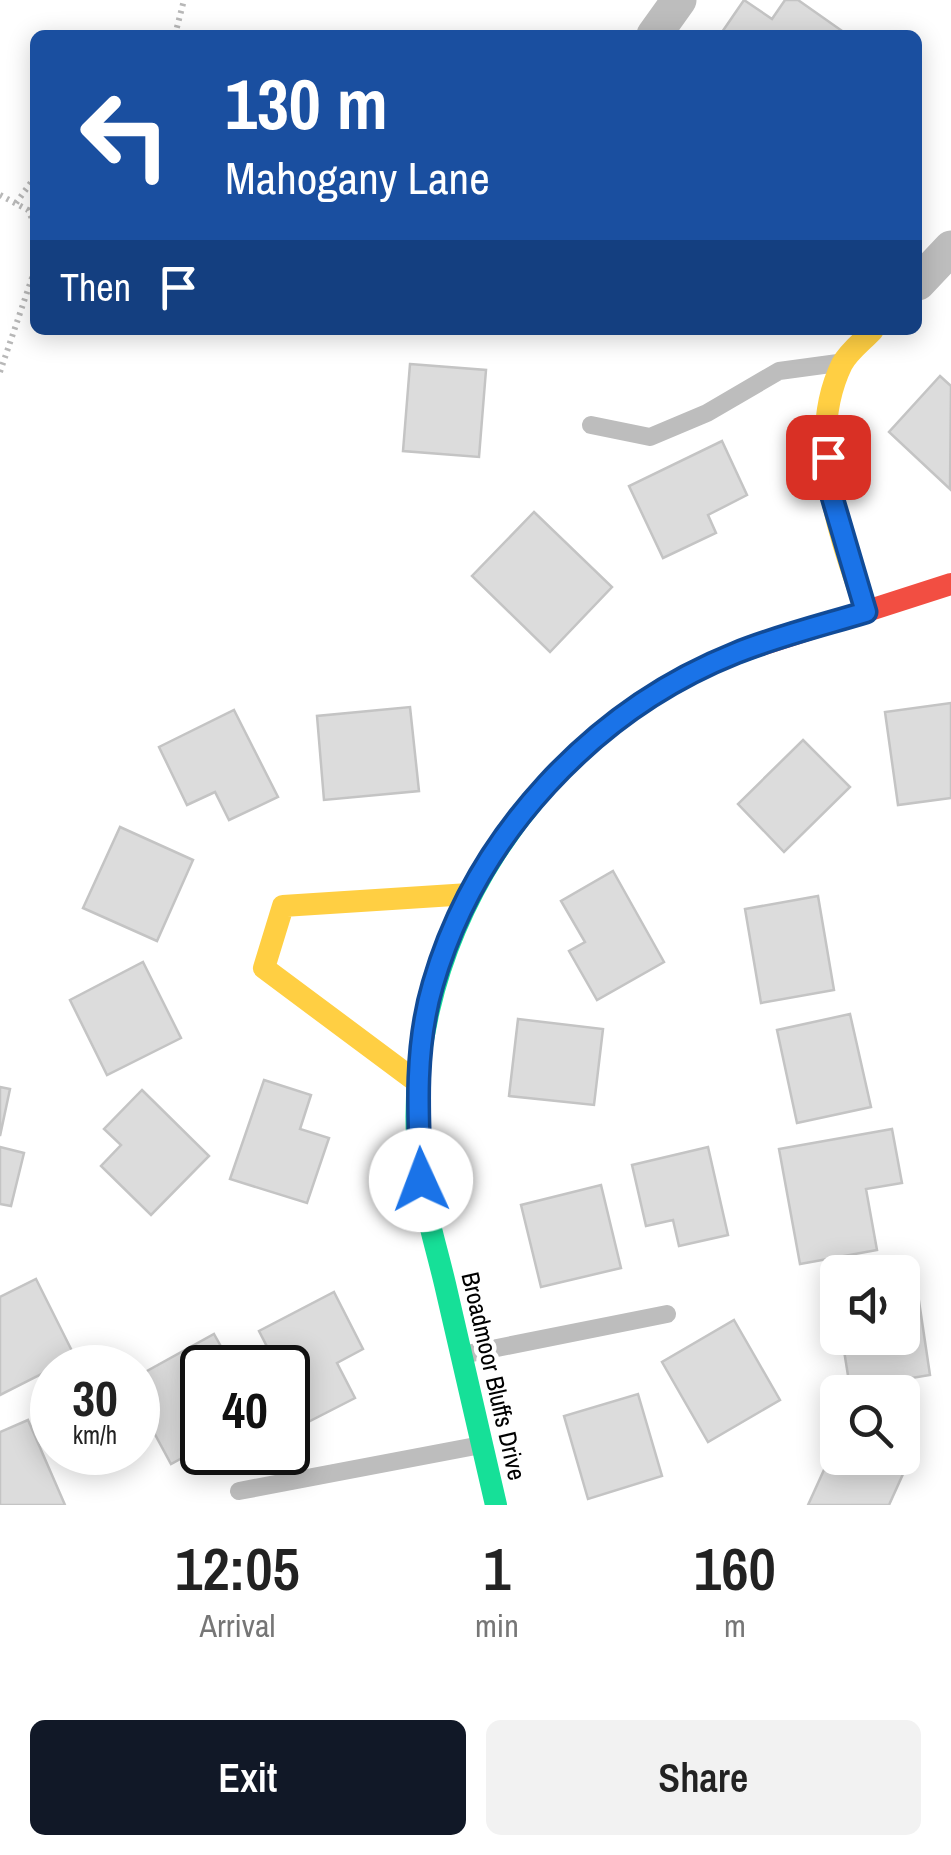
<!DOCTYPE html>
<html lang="en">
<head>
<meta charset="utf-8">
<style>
  :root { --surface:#fff; --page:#f2f2f2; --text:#222; --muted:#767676; --accent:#111827 }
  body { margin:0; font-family:"Archivo Narrow",sans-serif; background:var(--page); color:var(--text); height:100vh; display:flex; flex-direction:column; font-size:38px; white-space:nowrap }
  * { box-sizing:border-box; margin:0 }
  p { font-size:32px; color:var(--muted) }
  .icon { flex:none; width:55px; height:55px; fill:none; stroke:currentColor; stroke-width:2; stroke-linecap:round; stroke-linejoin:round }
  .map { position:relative; height:1505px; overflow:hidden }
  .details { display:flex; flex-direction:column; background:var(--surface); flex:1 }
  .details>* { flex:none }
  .hud { position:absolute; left:30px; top:30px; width:892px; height:305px; border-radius:15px; box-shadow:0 5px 25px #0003; background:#1a4fa0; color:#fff; overflow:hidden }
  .buttons { position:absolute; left:820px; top:1255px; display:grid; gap:20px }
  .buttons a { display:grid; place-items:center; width:100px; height:100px; border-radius:15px; background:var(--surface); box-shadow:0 5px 25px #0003; font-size:50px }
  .speed { position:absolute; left:30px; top:1345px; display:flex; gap:20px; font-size:50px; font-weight:700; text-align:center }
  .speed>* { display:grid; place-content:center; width:130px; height:130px; border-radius:50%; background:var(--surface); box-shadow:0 5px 25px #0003; line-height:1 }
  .speed small { font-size:25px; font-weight:400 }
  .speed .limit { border:5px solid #111; border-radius:15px; background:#fff; color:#111 }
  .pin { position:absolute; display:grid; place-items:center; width:85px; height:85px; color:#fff; margin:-42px; border-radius:20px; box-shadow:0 5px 15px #0006 }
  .me { position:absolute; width:110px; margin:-55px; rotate:358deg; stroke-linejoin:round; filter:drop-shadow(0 0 8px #0008) }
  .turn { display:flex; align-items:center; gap:35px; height:210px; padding:0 30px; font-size:45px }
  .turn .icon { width:130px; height:130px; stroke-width:2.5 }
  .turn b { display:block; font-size:70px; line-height:85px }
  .then { display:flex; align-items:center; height:95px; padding:0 30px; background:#0003; gap:20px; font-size:38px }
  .eta { display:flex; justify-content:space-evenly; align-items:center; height:170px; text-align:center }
  .eta b { font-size:60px; font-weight:600; line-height:70px }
  .cta { display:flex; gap:20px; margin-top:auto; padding:20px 30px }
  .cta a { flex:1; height:115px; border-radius:15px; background:var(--accent); color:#fff; font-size:40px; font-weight:600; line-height:115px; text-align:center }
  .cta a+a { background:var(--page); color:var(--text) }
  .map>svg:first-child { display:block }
  .building { fill:#dcdcdc; stroke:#c4c4c4; stroke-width:2.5 }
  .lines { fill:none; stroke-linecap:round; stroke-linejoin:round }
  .path { stroke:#b8b8b8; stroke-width:6; stroke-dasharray:2.5 5; stroke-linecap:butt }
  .lane { stroke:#bdbdbd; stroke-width:18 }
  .street { stroke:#bdbdbd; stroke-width:35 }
  .fast { stroke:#16e098; stroke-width:22 }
  .slow { stroke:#ffcf43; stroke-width:22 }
  .jam { stroke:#f24e42; stroke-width:22 }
  .route-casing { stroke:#114b97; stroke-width:25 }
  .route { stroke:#1a73e8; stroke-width:18 }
  .labels { text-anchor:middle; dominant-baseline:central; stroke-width:9; stroke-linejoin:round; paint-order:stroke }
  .street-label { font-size:25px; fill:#000; stroke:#fff }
</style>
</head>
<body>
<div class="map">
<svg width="951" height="1505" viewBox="0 0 951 1505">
  <rect width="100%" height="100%" fill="#fff"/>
  <!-- building -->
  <g class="building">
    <path d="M 744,0 L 772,19 L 785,0 L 798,0 L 845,33 L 720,35 Z"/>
    <path d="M 410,364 L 486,370 L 479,457 L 403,451 Z"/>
    <path d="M 940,376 L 951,386 L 950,489 L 889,432 Z"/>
    <path d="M 722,441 L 747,495 L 708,515 L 716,533 L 663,558 L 629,486 Z"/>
    <path d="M 534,512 L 612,587 L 550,652 L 472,576 Z"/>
    <path d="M 951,703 L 951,798 L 898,805 L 885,712 Z"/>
    <path d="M 410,707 L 419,791 L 324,800 L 317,716 Z"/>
    <path d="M 234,710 L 278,797 L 229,820 L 215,792 L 187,805 L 159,747 Z"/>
    <path d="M 803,740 L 850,787 L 784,852 L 738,804 Z"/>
    <path d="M 120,827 L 193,860 L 157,941 L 83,908 Z"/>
    <path d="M 613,871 L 664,962 L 597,1000 L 569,951 L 585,942 L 561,901 Z"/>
    <path d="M 818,896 L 834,990 L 761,1003 L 745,909 Z"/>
    <path d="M 143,962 L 181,1038 L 107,1075 L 70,1000 Z"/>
    <path d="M 850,1014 L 871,1107 L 797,1123 L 777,1030 Z"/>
    <path d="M 518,1019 L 603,1029 L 594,1105 L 509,1096 Z"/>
    <path d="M 264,1080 L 311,1095 L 300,1129 L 329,1138 L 307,1203 L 230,1179 Z"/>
    <path d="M 0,1087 L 10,1089 L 0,1136 Z"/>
    <path d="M 142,1090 L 209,1156 L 151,1215 L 101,1166 L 121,1145 L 104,1129 Z"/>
    <path d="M 892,1129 L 902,1183 L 866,1189 L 877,1250 L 800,1264 L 779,1149 Z"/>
    <path d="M 0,1147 L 24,1153 L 11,1206 L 0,1204 Z"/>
    <path d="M 708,1147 L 728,1235 L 679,1246 L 673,1220 L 646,1226 L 632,1165 Z"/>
    <path d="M 601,1185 L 621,1268 L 541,1287 L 521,1205 Z"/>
    <path d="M 36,1279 L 75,1357 L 0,1395 L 0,1297 Z"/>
    <path d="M 916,1281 L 930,1375 L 850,1388 L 842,1338 L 902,1338 L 902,1283 Z"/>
    <path d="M 334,1292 L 363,1349 L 337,1363 L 355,1398 L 306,1423 L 288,1387 L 288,1368 L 278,1368 L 259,1331 Z"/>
    <path d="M 734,1320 L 780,1400 L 708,1442 L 662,1362 Z"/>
    <path d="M 214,1334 L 233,1368 L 202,1368 L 202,1447 L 171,1464 L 138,1403 L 138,1376 Z"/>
    <path d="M 638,1394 L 662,1476 L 588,1499 L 564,1416 Z"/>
    <path d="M 28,1420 L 65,1505 L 0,1505 L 0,1432 Z"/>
    <path d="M 902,1436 L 917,1443 L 889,1505 L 808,1505 L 838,1439 L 838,1458 L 902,1458 Z"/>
  </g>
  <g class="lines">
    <!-- path -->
    <g class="path">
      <path d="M 175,35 L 184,0"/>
      <path d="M 0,195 L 28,210 L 35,225"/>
      <path d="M 16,203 L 35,177"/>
      <path d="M 0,372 L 35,269"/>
    </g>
    <!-- lane -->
    <g class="lane">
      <path d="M 591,425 L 650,437 L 707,413 L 779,371 L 838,363"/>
      <path d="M 462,1355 L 667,1314"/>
      <path d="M 239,1491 L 481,1445"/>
    </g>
    <!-- street -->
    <g class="street">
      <path d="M 654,35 L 679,0"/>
      <path d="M 918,283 L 951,248"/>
    </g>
    <!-- fast -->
    <path class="fast" d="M 496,1505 C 479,1431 462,1358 445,1284 C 437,1250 426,1215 421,1181 C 388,949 540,716 761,645"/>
    <!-- slow -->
    <g class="slow">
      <path d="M 866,612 C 840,536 804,442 842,364 C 849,351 863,341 873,330"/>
      <path d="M 417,1082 L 264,968 L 283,906 L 469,894"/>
    </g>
    <!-- jam -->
    <path class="jam" d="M 761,645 L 951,584"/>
  </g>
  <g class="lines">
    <!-- route casing -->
    <g class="route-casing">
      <path id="route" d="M 421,1180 C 418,1115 414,1048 433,984 C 476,836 593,710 736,653 C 778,636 823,625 866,612 L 830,490 L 828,457"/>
    </g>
    <!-- route -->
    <use href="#route" class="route"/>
  </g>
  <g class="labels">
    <!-- street labels -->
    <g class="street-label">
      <text transform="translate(494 1376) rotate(77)">Broadmoor Bluffs Drive</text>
    </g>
  </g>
</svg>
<div class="buttons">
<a><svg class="icon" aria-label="sound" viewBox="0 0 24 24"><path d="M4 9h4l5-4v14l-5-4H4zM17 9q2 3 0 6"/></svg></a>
<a><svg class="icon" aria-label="search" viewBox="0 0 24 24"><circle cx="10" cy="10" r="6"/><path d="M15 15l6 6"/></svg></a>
</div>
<div class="speed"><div>30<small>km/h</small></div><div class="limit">40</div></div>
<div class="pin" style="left:828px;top:457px;background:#d93025"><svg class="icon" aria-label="arrive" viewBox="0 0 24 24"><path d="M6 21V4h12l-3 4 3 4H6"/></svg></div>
<svg class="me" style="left:421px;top:1180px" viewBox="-20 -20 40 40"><circle r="19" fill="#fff"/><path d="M0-13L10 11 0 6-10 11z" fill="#1a73e8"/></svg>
<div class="hud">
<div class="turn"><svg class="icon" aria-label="left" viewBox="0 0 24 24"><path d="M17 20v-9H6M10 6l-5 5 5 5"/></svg><div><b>130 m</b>Mahogany Lane</div></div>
<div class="then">Then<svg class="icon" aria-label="arrive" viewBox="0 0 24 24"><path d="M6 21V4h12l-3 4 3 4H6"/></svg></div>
</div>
</div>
<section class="details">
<div class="eta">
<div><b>12:05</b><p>Arrival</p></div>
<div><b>1</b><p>min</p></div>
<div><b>160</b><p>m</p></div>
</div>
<div class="cta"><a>Exit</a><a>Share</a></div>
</section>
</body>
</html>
